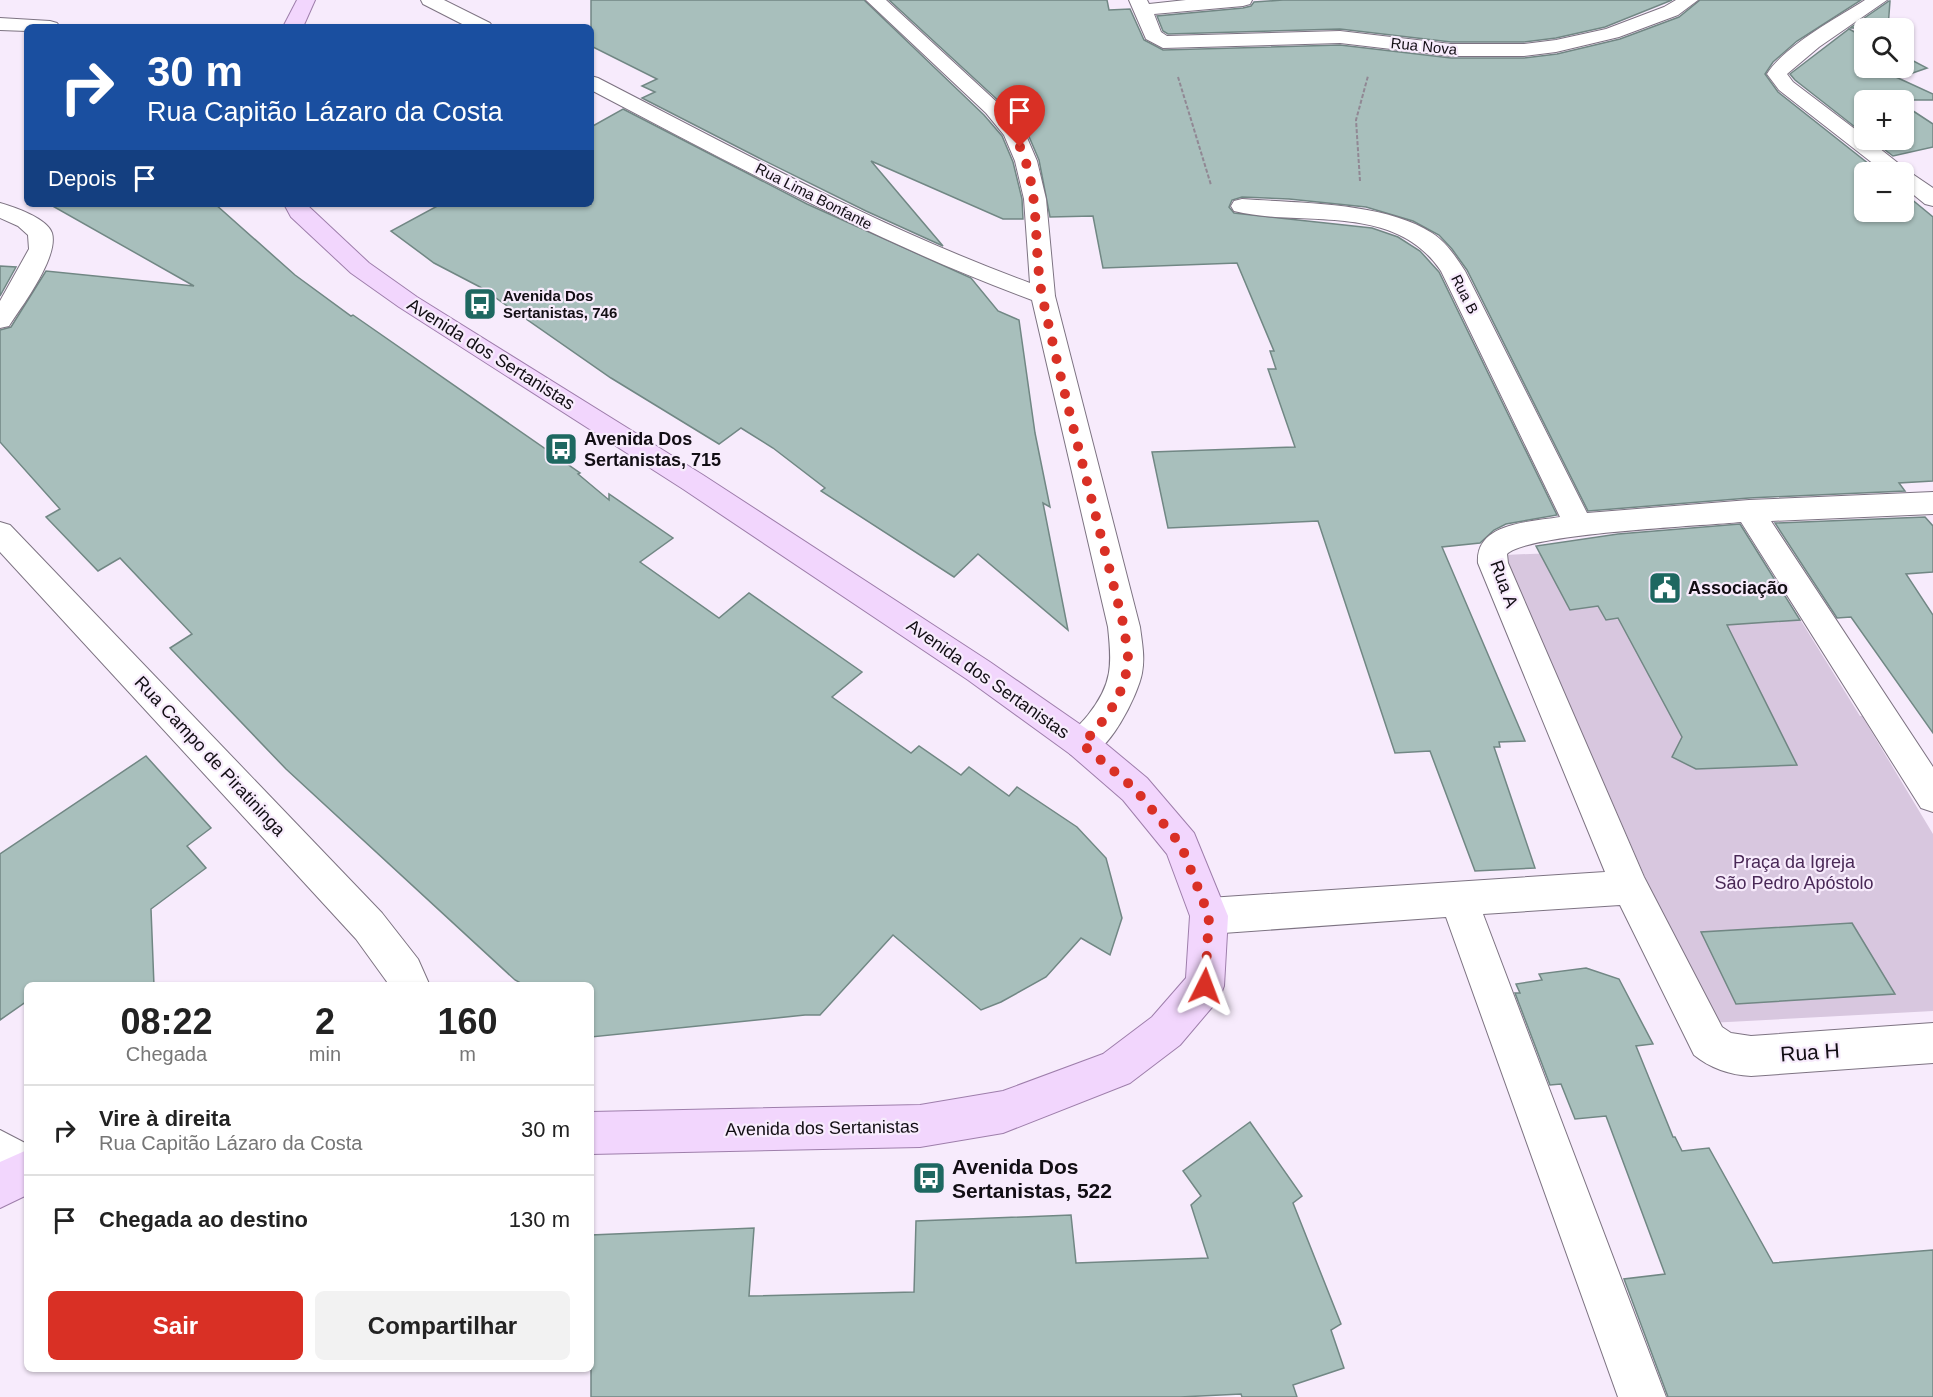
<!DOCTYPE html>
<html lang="pt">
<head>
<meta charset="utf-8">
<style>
  :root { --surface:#fff; --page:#f2f2f2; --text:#222; --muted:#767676; --line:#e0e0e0; --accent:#d93025 }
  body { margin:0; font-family:Arial,sans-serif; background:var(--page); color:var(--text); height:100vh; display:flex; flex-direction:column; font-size:22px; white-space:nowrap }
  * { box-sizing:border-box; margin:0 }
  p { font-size:20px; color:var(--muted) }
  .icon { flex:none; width:33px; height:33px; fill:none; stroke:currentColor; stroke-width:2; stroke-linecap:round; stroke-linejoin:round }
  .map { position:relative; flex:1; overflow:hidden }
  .details { position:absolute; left:24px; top:982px; width:570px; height:390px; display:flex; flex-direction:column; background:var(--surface); border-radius:9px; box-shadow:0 2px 4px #0004 }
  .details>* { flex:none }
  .guide { position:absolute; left:24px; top:24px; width:570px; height:183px; border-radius:9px; box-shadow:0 2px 4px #0004; background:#1a4fa0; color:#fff; overflow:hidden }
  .controls { position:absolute; left:1854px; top:18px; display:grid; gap:12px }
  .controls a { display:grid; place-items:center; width:60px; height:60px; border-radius:9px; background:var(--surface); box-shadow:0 2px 4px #0004; font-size:30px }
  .pin { position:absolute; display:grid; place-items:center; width:51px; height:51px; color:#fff; margin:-62px -26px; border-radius:50% 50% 50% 0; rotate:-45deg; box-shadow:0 0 6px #0007 }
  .pin .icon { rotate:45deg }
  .me { position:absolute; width:66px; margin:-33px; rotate:3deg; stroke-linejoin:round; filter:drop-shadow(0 0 4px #0008) }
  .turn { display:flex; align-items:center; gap:21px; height:126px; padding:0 24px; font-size:27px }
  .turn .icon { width:78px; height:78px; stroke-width:2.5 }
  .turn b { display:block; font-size:42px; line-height:51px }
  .then { display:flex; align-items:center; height:57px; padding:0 24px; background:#0003; gap:12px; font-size:22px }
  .eta { display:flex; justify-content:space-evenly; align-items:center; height:102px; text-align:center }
  .eta b { font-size:36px; font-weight:800; line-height:42px }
  .action { display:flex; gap:12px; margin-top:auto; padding:12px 24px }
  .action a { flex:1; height:69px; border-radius:9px; background:var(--accent); color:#fff; font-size:24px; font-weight:800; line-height:69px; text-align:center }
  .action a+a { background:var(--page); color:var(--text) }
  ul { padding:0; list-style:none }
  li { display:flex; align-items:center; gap:18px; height:90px; padding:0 24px; border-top:2px solid var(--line) }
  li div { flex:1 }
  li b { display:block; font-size:22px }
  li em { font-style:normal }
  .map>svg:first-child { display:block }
  .green { fill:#d8c7df }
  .building { fill:#a8bfbc; stroke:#718784; stroke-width:1.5 }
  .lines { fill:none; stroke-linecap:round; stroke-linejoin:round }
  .minor-casing { stroke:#7d7382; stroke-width:2 }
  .major-casing { stroke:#9e7eab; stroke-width:2 }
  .path { stroke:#918894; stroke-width:2; stroke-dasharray:4 2; stroke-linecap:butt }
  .minor { fill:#fff; fill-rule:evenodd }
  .major { fill:#f2d6fd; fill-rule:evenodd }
  .route { stroke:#d93025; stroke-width:10; stroke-dasharray:0 18 }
  .labels { text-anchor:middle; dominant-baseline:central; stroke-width:4.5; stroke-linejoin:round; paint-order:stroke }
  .far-street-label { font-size:15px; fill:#120e14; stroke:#f7ebfc }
  .far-poi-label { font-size:15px; font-weight:bold; fill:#120e14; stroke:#f7ebfc; text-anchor:start }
  .street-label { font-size:18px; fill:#120e14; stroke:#f7ebfc }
  .poi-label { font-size:18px; font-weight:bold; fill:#120e14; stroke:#f7ebfc; text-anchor:start }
  .park-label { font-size:18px; fill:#492856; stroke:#f7ebfc }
  .near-street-label { font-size:21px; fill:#120e14; stroke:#f7ebfc }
  .near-poi-label { font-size:21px; font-weight:bold; fill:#120e14; stroke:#f7ebfc; text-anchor:start }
</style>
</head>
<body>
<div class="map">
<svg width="1933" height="1397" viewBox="0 0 1933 1397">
  <rect width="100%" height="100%" fill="#f7ebfc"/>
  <!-- green -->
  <path class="green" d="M 1754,545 L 1860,716 L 1862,716 L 1933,834 L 1933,1011 L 1709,1023 L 1504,555 Z"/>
  <!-- building -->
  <g class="building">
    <path d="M 591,0 L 864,0 L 984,115 L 1002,136 L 1013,162 L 1022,199 L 1023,219 L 1003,219 L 871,161 L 943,246 L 866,211 L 759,158 L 642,98 L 655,92 L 642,86 L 657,79 L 591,46 Z"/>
    <path d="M 889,0 L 1107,0 L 1109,10 L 1130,9 L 1144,40 L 1163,50 L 1340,45 L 1451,58 L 1524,58 L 1557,54 L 1620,39 L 1679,17 L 1700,0 L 1861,0 L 1797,41 L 1773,62 L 1765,74 L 1778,92 L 1879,172 L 1864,172 L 1864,212 L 1904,212 L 1904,193 L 1933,217 L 1933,481 L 1899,483 L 1905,491 L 1749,498 L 1588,511 L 1467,270 L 1452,249 L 1439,235 L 1413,221 L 1366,207 L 1289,199 L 1242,197 L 1232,200 L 1229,207 L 1234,213 L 1372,228 L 1398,237 L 1420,251 L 1439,272 L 1557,515 L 1506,524 L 1494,530 L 1480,543 L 1442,547 L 1525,741 L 1499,742 L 1500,747 L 1494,747 L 1535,868 L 1475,871 L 1430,751 L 1395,753 L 1318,521 L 1168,528 L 1152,452 L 1295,447 L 1268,369 L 1276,369 L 1270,351 L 1274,351 L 1237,263 L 1103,268 L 1093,216 L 1050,217 L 1039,160 L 1027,132 L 1002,104 Z"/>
    <path d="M 1283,0 L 1672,0 L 1605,27 L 1556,38 L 1524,42 L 1451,42 L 1340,29 L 1168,34 L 1163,31 L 1157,16 L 1243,8 L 1251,6 L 1254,2 Z"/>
    <path d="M 1890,1 L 1888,28 L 1850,28 L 1889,1 Z"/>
    <path d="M 1849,29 L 1864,37 L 1864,68 L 1904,68 L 1904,56 L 1927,68 L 1898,78 L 1933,94 L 1933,100 L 1864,100 L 1864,134 L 1795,80 L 1790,74 Z"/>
    <path d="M 1904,105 L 1933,124 L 1933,147 L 1893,156 L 1872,140 L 1904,140 Z"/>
    <path d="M 623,109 L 807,204 L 971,278 L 998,311 L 1019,320 L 1035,433 L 1050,507 L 1043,503 L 1068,630 L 978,554 L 954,577 L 821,491 L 825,488 L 773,448 L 741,428 L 719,444 L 611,378 L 480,287 L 434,263 L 391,231 L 441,204 L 591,204 L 591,127 Z"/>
    <path d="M 49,204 L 215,204 L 295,275 L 351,316 L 353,315 L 580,473 L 578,474 L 609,500 L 609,494 L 673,538 L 640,562 L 719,618 L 749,593 L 862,672 L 832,697 L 911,753 L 919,746 L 961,775 L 969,767 L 1009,796 L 1017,787 L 1077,827 L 1106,858 L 1122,918 L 1110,955 L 1081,938 L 1046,977 L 1001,1002 L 981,1010 L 893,935 L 820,1015 L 805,1015 L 591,1037 L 591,986 L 526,986 L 515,980 L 286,769 L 170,648 L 192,634 L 120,558 L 98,571 L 46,517 L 60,509 L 0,442 L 0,330 L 11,327 L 46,271 L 194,286 Z"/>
    <path d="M 0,266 L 16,267 L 0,296 Z"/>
    <path d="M 1925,517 L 1933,526 L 1933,572 L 1906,574 L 1933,615 L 1933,733 L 1851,617 L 1837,618 L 1775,523 Z"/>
    <path d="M 1740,524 L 1800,620 L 1727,625 L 1797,765 L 1696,769 L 1672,757 L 1682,737 L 1618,618 L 1606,620 L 1598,606 L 1570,610 L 1536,546 L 1618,534 Z"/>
    <path d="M 146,756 L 211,828 L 187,846 L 206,868 L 151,909 L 154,986 L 27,986 L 27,1001 L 0,1020 L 0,854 Z"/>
    <path d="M 1852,923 L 1895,994 L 1736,1004 L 1701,932 Z"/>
    <path d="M 1586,968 L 1619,979 L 1653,1044 L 1636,1046 L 1673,1137 L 1675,1137 L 1682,1151 L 1709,1148 L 1773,1263 L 1933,1250 L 1933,1397 L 1668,1397 L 1624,1279 L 1665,1274 L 1606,1116 L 1575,1119 L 1561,1084 L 1550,1085 L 1515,993 L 1520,993 L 1516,984 L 1542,980 L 1539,974 Z"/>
    <path d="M 1250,1122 L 1302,1196 L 1293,1203 L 1341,1324 L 1331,1330 L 1344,1368 L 1293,1385 L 1297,1397 L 1242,1397 L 1241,1394 L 1180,1397 L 591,1397 L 591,1235 L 754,1228 L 749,1296 L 914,1292 L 916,1221 L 1071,1215 L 1076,1263 L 1208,1258 L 1191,1205 L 1201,1196 L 1183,1171 Z"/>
  </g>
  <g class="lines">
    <!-- minor casing -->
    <g class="minor-casing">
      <g id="minor">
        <path d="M 421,0 L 444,0 L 490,23 L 493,27 L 468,27 L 423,4 Z"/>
        <path d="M 866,0 L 886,0 L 1000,105 L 1025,133 L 1037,161 L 1046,199 L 1055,296 L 1140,627 C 1142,643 1145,657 1142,673 C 1138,695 1108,756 1083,758 C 1079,758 1074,756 1070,754 L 1065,744 C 1071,732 1080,725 1088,715 C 1113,684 1112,664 1108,627 L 1032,300 C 878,243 736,166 591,90 L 591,76 L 598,78 C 740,151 880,228 1030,283 L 1024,199 L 1015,161 L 1004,135 L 986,113 Z"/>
        <path d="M 1129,0 L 1147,0 L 1149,4 L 1186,0 L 1252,0 L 1250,4 L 1243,6 L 1154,14 L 1161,32 L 1167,36 L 1340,31 L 1451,44 L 1524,44 L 1556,40 L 1606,29 L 1664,7 L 1676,0 L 1698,0 L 1678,15 L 1619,37 L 1556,52 L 1524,56 L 1451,56 L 1340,43 L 1163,48 L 1146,39 Z"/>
        <path d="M 1865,0 L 1887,0 L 1819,47 L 1787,74 L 1793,82 L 1864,136 L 1864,140 L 1869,140 L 1908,171 L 1933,188 L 1933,206 L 1925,204 L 1904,187 L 1904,172 L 1884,172 L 1779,90 L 1767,74 C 1784,46 1837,18 1865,0 Z"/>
        <path d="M 0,18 L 50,21 L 57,23 L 60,27 L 27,27 L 27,31 L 0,30 Z"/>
        <path d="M 1242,199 C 1298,203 1385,202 1432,233 C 1446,242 1456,257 1465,271 L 1587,513 L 1749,500 L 1933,492 L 1933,514 L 1771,521 L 1933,767 L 1933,812 L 1921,808 L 1741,522 C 1702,526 1529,533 1507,554 L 1508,563 L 1644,877 L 1722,1027 L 1731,1033 L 1751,1036 L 1933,1023 L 1933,1063 L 1751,1076 C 1730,1075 1710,1068 1694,1055 L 1620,905 L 1483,914 L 1666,1397 L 1618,1397 L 1446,917 L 1209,934 L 1196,928 L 1190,916 L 1196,904 L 1209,898 L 1605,872 L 1478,563 C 1475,522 1531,522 1560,517 L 1441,271 C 1394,201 1303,228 1234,211 L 1231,206 L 1234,201 Z"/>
        <path d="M 0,203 C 14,207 47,218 52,233 C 59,257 22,306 9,326 L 0,328 L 0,301 L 29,249 L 28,235 L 18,226 L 0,218 Z"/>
        <path d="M 0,522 L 10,525 L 382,913 L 418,959 L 430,986 L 390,986 L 356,939 L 0,552 Z"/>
        <path d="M 0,1130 L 27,1144 L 27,1191 L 0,1177 Z"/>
      </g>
    </g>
    <!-- major casing -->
    <g class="major-casing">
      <g id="major">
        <path d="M 297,0 L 315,0 L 303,27 L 283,27 Z"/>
        <path d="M 284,204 L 306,204 L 369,263 L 417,297 L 703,475 L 990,662 L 1094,734 L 1147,778 L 1194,833 L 1228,916 L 1224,986 L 1219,999 L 1180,1045 L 1130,1083 L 1003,1133 L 920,1147 L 591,1154 L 591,1112 L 920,1105 L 1003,1091 L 1103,1054 L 1152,1017 L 1186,978 L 1190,916 L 1167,854 L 1123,800 L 1070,754 L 968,680 L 683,489 L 399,307 L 351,273 L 291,217 Z"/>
        <path d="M 27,1150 L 27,1195 L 0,1208 L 0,1162 Z"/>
      </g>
    </g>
    <!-- path -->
    <g class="path">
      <path d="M 1178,77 L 1211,185"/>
      <path d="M 1360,181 L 1356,120 L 1368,76"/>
    </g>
    <!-- minor -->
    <use href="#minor" class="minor"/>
    <!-- major -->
    <use href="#major" class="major"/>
  </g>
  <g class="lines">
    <!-- route -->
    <path class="route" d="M 1020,147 C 1042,196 1032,249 1043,300 C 1067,409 1097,518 1124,627 C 1125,638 1128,649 1128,660 C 1125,695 1106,720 1082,744 L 1135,789 L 1181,845 L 1209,916 L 1205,986"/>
  </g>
  <!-- icons -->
  <defs>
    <g id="bus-square" transform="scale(1.725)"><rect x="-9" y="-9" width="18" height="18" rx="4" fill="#1e6861" stroke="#f7ebfc"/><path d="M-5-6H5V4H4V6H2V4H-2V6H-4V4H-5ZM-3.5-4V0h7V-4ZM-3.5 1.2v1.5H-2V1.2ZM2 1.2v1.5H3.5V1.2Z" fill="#fff"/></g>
    <g id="civic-square" transform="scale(1.725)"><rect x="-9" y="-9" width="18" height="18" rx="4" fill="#1e6861" stroke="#f7ebfc"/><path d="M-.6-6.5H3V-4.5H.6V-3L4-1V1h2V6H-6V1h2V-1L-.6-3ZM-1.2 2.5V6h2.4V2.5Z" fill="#fff"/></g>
  </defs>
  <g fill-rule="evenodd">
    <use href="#bus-square" x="480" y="304"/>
    <use href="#bus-square" x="561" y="449"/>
    <use href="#civic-square" x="1665" y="588"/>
    <use href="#bus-square" x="929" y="1178"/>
  </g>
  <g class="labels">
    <!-- far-street labels -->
    <g class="far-street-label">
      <text transform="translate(1424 46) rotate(6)">Rua Nova</text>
      <text transform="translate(814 196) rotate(27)">Rua Lima Bonfante</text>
      <text transform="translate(1465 294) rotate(63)">Rua B</text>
    </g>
    <!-- far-poi labels -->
    <g class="far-poi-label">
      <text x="503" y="295">Avenida Dos<tspan x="503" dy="17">Sertanistas, 746</tspan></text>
    </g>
    <!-- street labels -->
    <g class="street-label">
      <text transform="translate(491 354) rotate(32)">Avenida dos Sertanistas</text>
      <text transform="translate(1504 584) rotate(70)">Rua A</text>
      <text transform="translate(988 679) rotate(35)">Avenida dos Sertanistas</text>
      <text transform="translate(210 756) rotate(47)">Rua Campo de Piratininga</text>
      <text transform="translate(822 1128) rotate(-1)">Avenida dos Sertanistas</text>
    </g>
    <!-- poi labels -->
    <g class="poi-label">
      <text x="584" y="439">Avenida Dos<tspan x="584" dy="21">Sertanistas, 715</tspan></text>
      <text x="1688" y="588">Associação</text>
    </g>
    <!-- park labels -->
    <g class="park-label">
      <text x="1794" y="862">Praça da Igreja<tspan x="1794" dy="21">São Pedro Apóstolo</tspan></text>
    </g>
    <!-- near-street labels -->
    <g class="near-street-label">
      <text transform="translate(1810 1052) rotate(-4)">Rua H</text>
    </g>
    <!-- near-poi labels -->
    <g class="near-poi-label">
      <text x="952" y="1166">Avenida Dos<tspan x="952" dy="24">Sertanistas, 522</tspan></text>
    </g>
  </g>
</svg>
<div class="controls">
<a><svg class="icon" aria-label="search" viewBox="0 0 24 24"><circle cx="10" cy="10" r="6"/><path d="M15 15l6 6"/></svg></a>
<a>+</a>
<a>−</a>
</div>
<div class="pin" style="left:1020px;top:147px;background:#d93025"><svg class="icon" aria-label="arrive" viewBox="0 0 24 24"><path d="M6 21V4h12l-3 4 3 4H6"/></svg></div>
<svg class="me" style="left:1205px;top:986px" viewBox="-20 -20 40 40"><path d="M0-17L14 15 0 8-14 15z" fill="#d93025" stroke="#fff" stroke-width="4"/></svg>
<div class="guide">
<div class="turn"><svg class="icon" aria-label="right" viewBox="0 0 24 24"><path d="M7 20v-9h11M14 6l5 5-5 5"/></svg><div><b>30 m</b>Rua Capitão Lázaro da Costa</div></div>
<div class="then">Depois<svg class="icon" aria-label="arrive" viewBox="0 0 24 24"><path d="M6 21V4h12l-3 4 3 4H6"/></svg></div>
</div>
<section class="details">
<div class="eta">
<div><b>08:22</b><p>Chegada</p></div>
<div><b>2</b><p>min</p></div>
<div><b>160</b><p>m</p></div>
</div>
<ul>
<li><svg class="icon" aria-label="right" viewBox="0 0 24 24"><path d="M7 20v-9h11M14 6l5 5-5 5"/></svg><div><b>Vire à direita</b><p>Rua Capitão Lázaro da Costa</p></div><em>30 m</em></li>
<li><svg class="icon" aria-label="arrive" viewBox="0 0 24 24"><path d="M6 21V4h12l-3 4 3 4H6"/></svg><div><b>Chegada ao destino</b></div><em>130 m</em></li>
</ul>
<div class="action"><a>Sair</a><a>Compartilhar</a></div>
</section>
</div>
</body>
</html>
